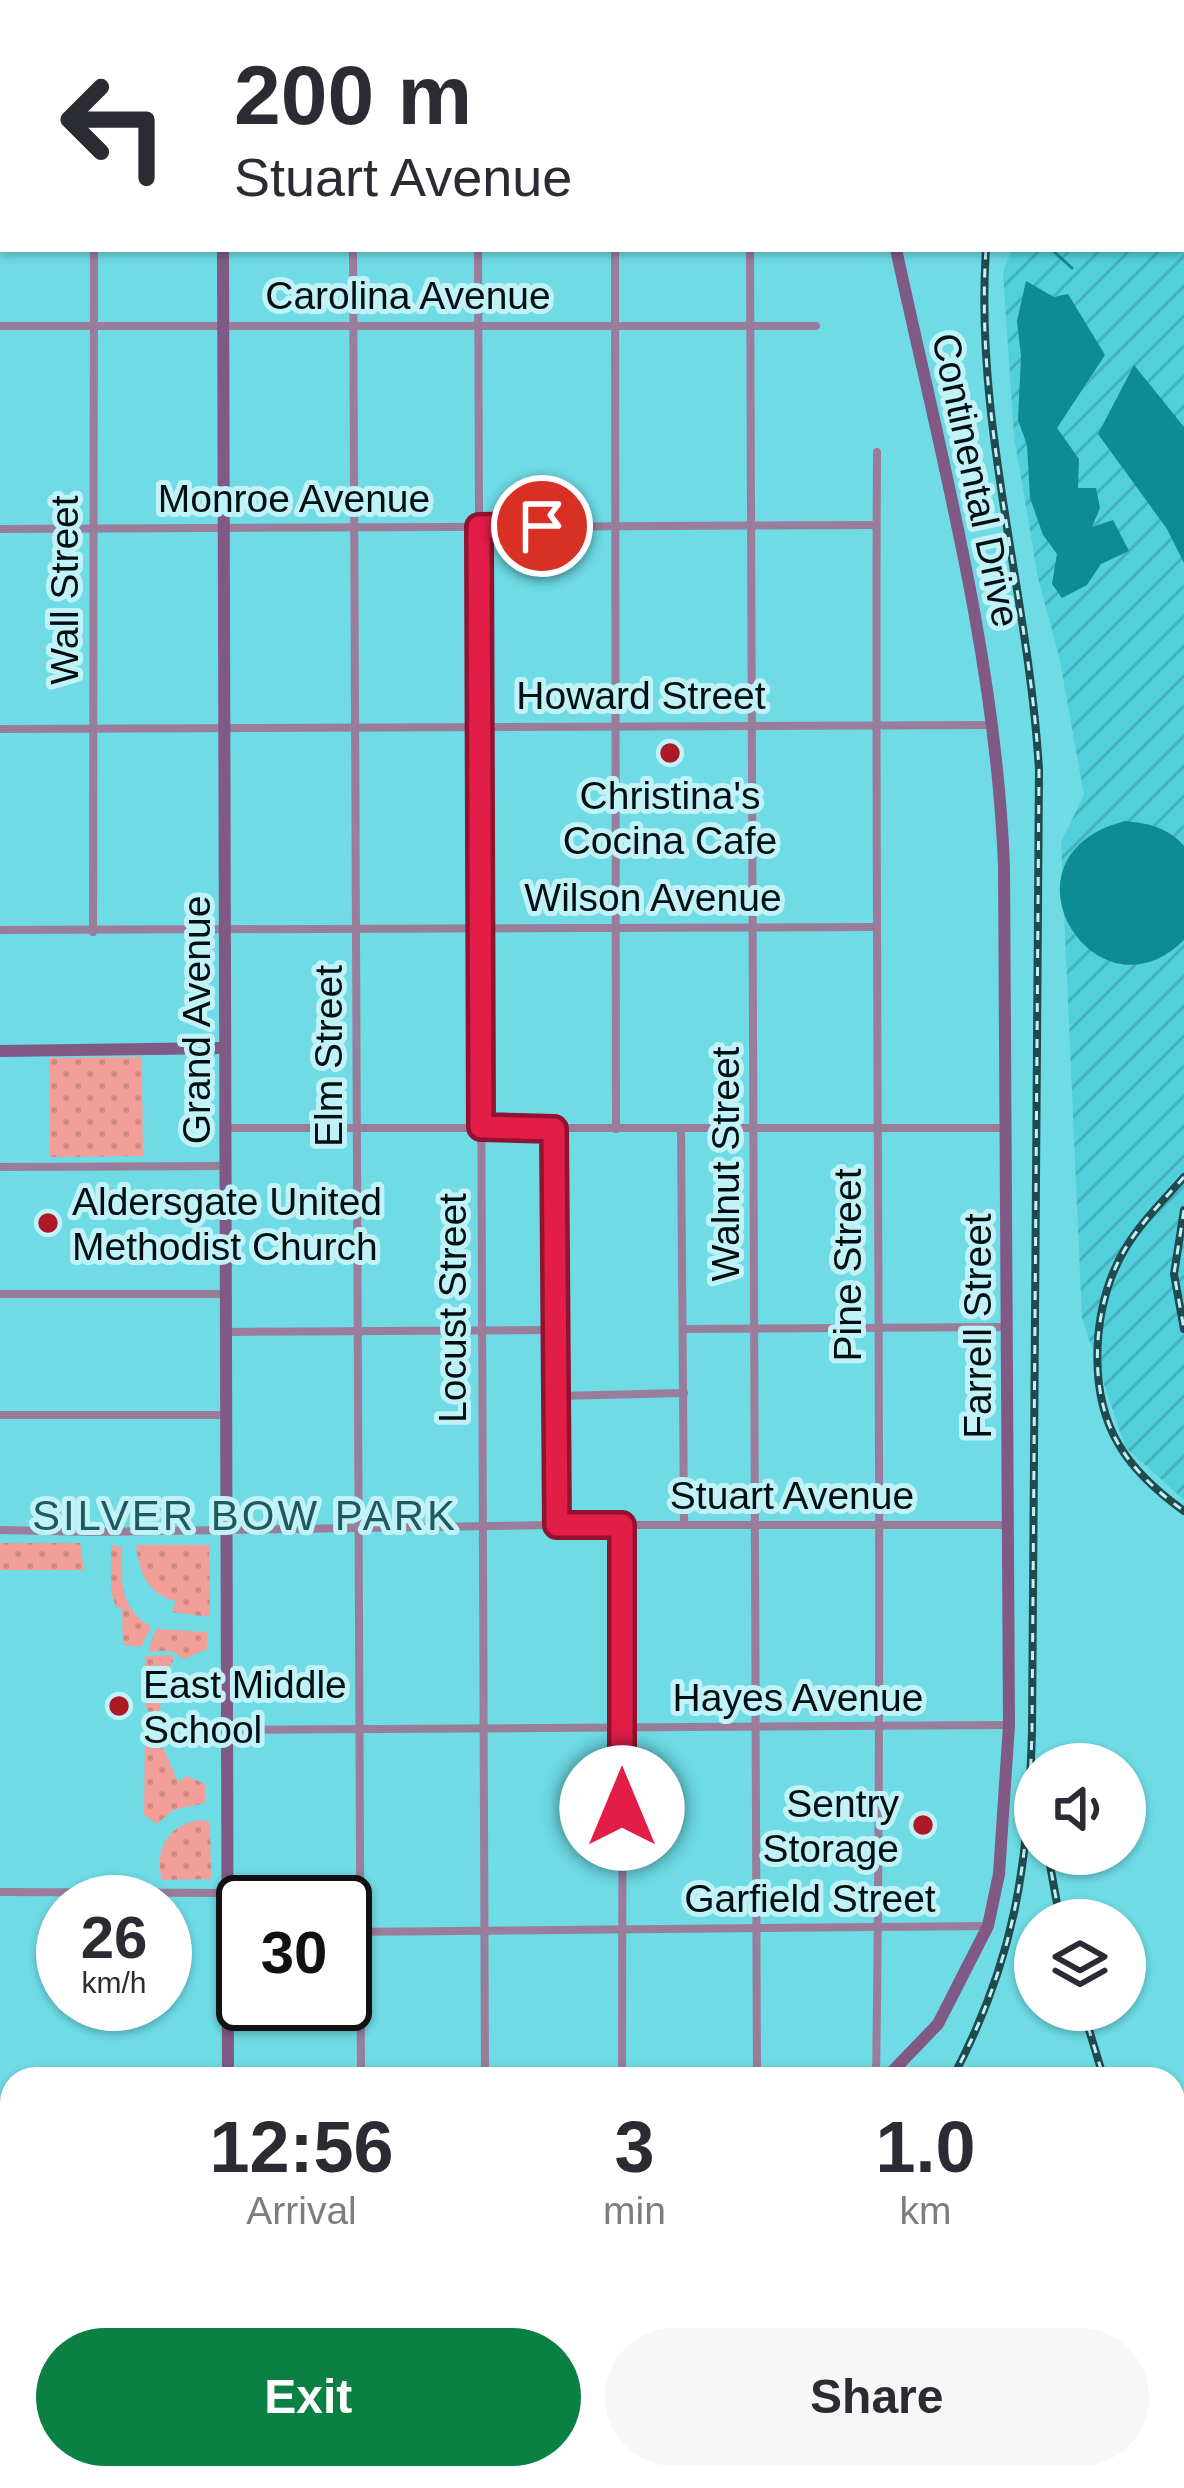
<!DOCTYPE html>
<html lang="en">
<head>
<meta charset="utf-8">
<style>
  :root { --surface:#fff; --page:#f7f7f7; --text:#2b2b33; --muted:#7c7c81; --accent:#0b8043 }
  body { margin:0; font-family:Arial,sans-serif; background:var(--page); color:var(--text); height:100vh; display:flex; flex-direction:column; font-size:45px; white-space:nowrap }
  * { box-sizing:border-box; margin:0 }
  p { font-size:39px; color:var(--muted) }
  .icon { flex:none; width:66px; height:66px; fill:none; stroke:currentColor; stroke-width:2; stroke-linecap:round; stroke-linejoin:round }
  .map { position:relative; flex:1; overflow:hidden }
  .sheet { position:absolute; left:0px; top:2067px; width:1185px; height:423px; display:flex; flex-direction:column; background:var(--surface); border-radius:36px 36px 0 0; box-shadow:0 3px 9px #0004 }
  .sheet>* { flex:none }
  .banner { position:absolute; left:0px; top:0px; width:1185px; height:252px; box-shadow:0 3px 9px #0004; background:#fff; color:var(--text); overflow:hidden }
  .fabs { position:absolute; left:1014px; top:1743px; display:grid; gap:24px }
  .fabs a { display:grid; place-items:center; width:132px; height:132px; border-radius:50%; background:var(--surface); box-shadow:0 3px 9px #0004; font-size:60px }
  .speed { position:absolute; left:36px; top:1875px; display:flex; gap:24px; font-size:60px; font-weight:700; text-align:center }
  .speed>* { display:grid; place-content:center; width:156px; height:156px; border-radius:50%; background:var(--surface); box-shadow:0 3px 9px #0004; line-height:1 }
  .speed small { font-size:30px; font-weight:400 }
  .speed .limit { border:6px solid #111; border-radius:18px; background:#fff; color:#111 }
  .pin { position:absolute; display:grid; place-items:center; width:102px; height:102px; color:#fff; margin:-51px; border:6px solid #fff; border-radius:50%; box-shadow:0 3px 12px #0007 }
  .me { position:absolute; width:132px; margin:-66px; rotate:0deg; stroke-linejoin:round; filter:drop-shadow(0 0 9px #0008) }
  .turn { display:flex; align-items:center; gap:42px; height:252px; padding:0 36px; font-size:54px }
  .turn .icon { width:156px; height:156px; stroke-width:2.5 }
  .turn b { display:block; font-size:84px; line-height:102px }
  .eta { display:flex; justify-content:space-evenly; align-items:center; height:204px; text-align:center }
  .eta b { font-size:72px; font-weight:600; line-height:84px }
  .button { display:flex; gap:24px; margin-top:auto; padding:24px 36px }
  .button a { flex:1; height:138px; border-radius:72px; background:var(--accent); color:#fff; font-size:48px; font-weight:600; line-height:138px; text-align:center }
  .button a+a { background:var(--page); color:var(--text) }
  .map>svg:first-child { display:block }
  .industrial { fill:url(#industrial-furrows) }
  .grass { fill:url(#grass-dots) }
  .water { fill:#0e8c95 }
  .lines { fill:none; stroke-linecap:round; stroke-linejoin:round }
  .stream { stroke:#0e8c95; stroke-width:3 }
  .street { stroke:#997d9b; stroke-width:8 }
  .secondary { stroke:#815985; stroke-width:12 }
  .rail-casing { stroke:#204a4e; stroke-width:8 }
  .rail { stroke:#c1f2f7; stroke-width:3; stroke-dasharray:9; stroke-linecap:butt }
  .route-casing { stroke:#92132f; stroke-width:30 }
  .route { stroke:#e11d48; stroke-width:21 }
  .poi-dot { fill:#ad1927; stroke:#c1f2f7; stroke-width:4.5 }
  .labels { text-anchor:middle; dominant-baseline:central; stroke-width:10; stroke-linejoin:round; paint-order:stroke }
  .street-label { font-size:39px; fill:#000f11; stroke:#c1f2f7 }
  .poi-label { font-size:39px; fill:#000f11; stroke:#c1f2f7; text-anchor:start }
  .neighbourhood-label { font-size:42px; letter-spacing:3px; fill:#1e5a5f; stroke:#c1f2f7 }
</style>
</head>
<body>
<div class="map">
<svg width="1184" height="2488" viewBox="0 0 1184 2488">
  <defs>
    <pattern id="industrial-furrows" width="10" height="10" patternUnits="userSpaceOnUse" patternTransform="scale(3)"><rect width="10" height="10" fill="#51d0db"/><path d="M-1 1l2-2M0 10L10 0M9 11l2-2" fill="none" stroke="#45b1bb"/></pattern>
    <pattern id="grass-dots" width="8" height="8" patternUnits="userSpaceOnUse" patternTransform="scale(3)"><rect width="8" height="8" fill="#f29e99"/><path d="M2 2h.1M6 6h.1" fill="none" stroke="#ce8783" stroke-width="1.8" stroke-linecap="round"/></pattern>
  </defs>
  <rect width="100%" height="100%" fill="#6edbe5"/>
  <!-- industrial -->
  <path class="industrial" d="M 1184,175 L 1184,1500 L 1125,1447 L 1082,1318 L 1061,842 L 1084,795 L 1059,656 L 1038,578 L 1014,436 L 1003,272 L 1012,249 L 1182,249 Z"/>
  <!-- grass -->
  <g class="grass">
    <path d="M 142,1057 L 143,1156 L 50,1157 L 49,1058 Z"/>
    <path d="M 0,1543 L 80,1543 L 84,1570 L 0,1570 Z"/>
    <path d="M 111,1545 L 122,1547 C 121,1581 119,1608 151,1627 L 141,1647 L 123,1645 L 122,1608 L 116,1607 L 111,1592 Z"/>
    <path d="M 136,1545 L 209,1545 L 210,1617 L 172,1612 L 176,1601 C 148,1595 139,1572 136,1545 Z"/>
    <path d="M 156,1629 L 207,1632 L 207,1649 L 184,1659 L 172,1651 L 148,1651 Z"/>
    <path d="M 172,1655 L 174,1658 L 161,1688 L 160,1713 L 151,1714 L 145,1706 L 145,1656 Z"/>
    <path d="M 151,1719 L 160,1721 L 161,1743 L 178,1782 L 186,1776 L 205,1784 L 205,1803 L 173,1810 L 157,1824 L 144,1815 L 145,1727 Z"/>
    <path d="M 203,1820 L 210,1823 L 211,1879 L 162,1880 C 153,1849 170,1822 203,1820 Z"/>
  </g>
  <!-- water -->
  <g class="water">
    <path d="M 1026,281 L 1054,297 L 1068,294 L 1105,355 L 1057,428 L 1079,459 L 1078,488 L 1096,488 L 1100,508 L 1092,527 L 1113,520 L 1129,551 L 1101,564 L 1087,585 L 1062,598 L 1052,584 L 1057,554 L 1043,535 L 1030,498 L 1027,445 L 1018,420 L 1021,356 L 1017,321 Z"/>
    <path d="M 1134,365 L 1184,427 L 1184,563 L 1167,529 L 1098,434 Z"/>
    <path d="M 1125,821 C 1148,823 1169,828 1184,846 L 1184,940 C 1096,1028 988,856 1125,821 Z"/>
  </g>
  <g class="lines">
    <!-- stream -->
    <g class="stream">
      <path d="M 722,2 L 725,3"/>
      <path d="M 1051,249 L 1072,268"/>
    </g>
    <!-- street -->
    <g class="street">
      <path d="M 124,0 L 124,3"/>
      <path d="M 352,0 L 352,3"/>
      <path d="M 479,0 L 479,3"/>
      <path d="M 353,249 L 361,2079"/>
      <path d="M 478,249 L 485,2079"/>
      <path d="M 615,249 L 616,1129"/>
      <path d="M 750,249 L 757,2079"/>
      <path d="M 0,326 L 816,326"/>
      <path d="M 0,529 L 876,525"/>
      <path d="M 0,729 L 994,725"/>
      <path d="M 0,930 L 874,927"/>
      <path d="M 93,932 L 94,249"/>
      <path d="M 226,1128 L 1004,1128"/>
      <path d="M 553,1129 L 557,1525"/>
      <path d="M 681,1130 L 684,1525"/>
      <path d="M 0,1167 L 226,1166"/>
      <path d="M 0,1294 L 226,1294"/>
      <path d="M 683,1329 L 1006,1327"/>
      <path d="M 226,1332 L 556,1330"/>
      <path d="M 557,1396 L 684,1393"/>
      <path d="M 0,1415 L 226,1415"/>
      <path d="M 0,1530 L 93,1532 L 557,1525 L 1007,1525"/>
      <path d="M 227,1730 L 1009,1725"/>
      <path d="M 0,1892 L 227,1893"/>
      <path d="M 345,1932 L 988,1926"/>
      <path d="M 228,1933 L 243,1932"/>
      <path d="M 622,2079 L 623,1525"/>
      <path d="M 876,2079 C 884,1537 874,994 877,452"/>
      <path d="M 0,2329 L 12,2329"/>
    </g>
    <!-- secondary -->
    <g class="secondary">
      <path d="M 223,0 L 223,3"/>
      <path d="M 850,0 L 851,3"/>
      <path d="M 711,3 L 711,0"/>
      <path d="M 0,93 L 3,93"/>
      <path d="M 223,249 L 228,2079"/>
      <path d="M 0,1051 L 225,1048"/>
      <path d="M 885,2079 L 938,2024 L 988,1926 L 999,1874 L 1009,1725 L 1004,866 C 996,657 940,453 896,249"/>
      <path d="M 0,2133 L 12,2133"/>
      <path d="M 229,2478 L 229,2488"/>
      <path d="M 338,2488 L 358,2478"/>
    </g>
    <!-- rail casing -->
    <g class="rail-casing">
      <g id="rail">
        <path d="M 824,0 L 828,3"/>
        <path d="M 1044,3 L 1045,0"/>
        <path d="M 1182,168 L 1184,168"/>
        <path d="M 1184,1177 C 1164,1200 1141,1222 1125,1249 C 1093,1303 1086,1389 1119,1445 C 1135,1472 1159,1493 1184,1511"/>
        <path d="M 1184,1210 L 1174,1274 L 1184,1329"/>
        <path d="M 1048,1854 L 1060,1920"/>
        <path d="M 1083,2010 L 1104,2079"/>
        <path d="M 952,2079 C 1016,1958 1028,1866 1032,1731 L 1039,770 C 1029,596 974,424 986,249"/>
        <path d="M 1173,2315 L 1184,2346"/>
        <path d="M 445,2488 L 463,2478"/>
        <path d="M 584,2488 L 587,2478"/>
      </g>
    </g>
    <!-- rail -->
    <use href="#rail" class="rail"/>
  </g>
  <g class="lines">
    <!-- route casing -->
    <g class="route-casing">
      <path id="route" d="M 542,526 L 479,527 L 481,1127 L 554,1129 L 557,1525 L 622,1525 L 622,1808"/>
    </g>
    <!-- route -->
    <use href="#route" class="route"/>
  </g>
  <!-- markers -->
  <g class="poi-dot">
    <circle cx="670" cy="753" r="12"/>
    <circle cx="48" cy="1223" r="12"/>
    <circle cx="119" cy="1706" r="12"/>
    <circle cx="923" cy="1825" r="12"/>
  </g>
  <g class="labels">
    <!-- street labels -->
    <g class="street-label">
      <text x="408" y="295">Carolina Avenue</text>
      <text transform="translate(976 480) rotate(78)">Continental Drive</text>
      <text x="294" y="498">Monroe Avenue</text>
      <text transform="translate(64 590) rotate(-90)">Wall Street</text>
      <text x="641" y="695">Howard Street</text>
      <text x="653" y="897">Wilson Avenue</text>
      <text transform="translate(196 1020) rotate(-90)">Grand Avenue</text>
      <text transform="translate(328 1056) rotate(-90)">Elm Street</text>
      <text transform="translate(725 1164) rotate(-90)">Walnut Street</text>
      <text transform="translate(847 1265) rotate(-90)">Pine Street</text>
      <text transform="translate(452 1308) rotate(-90)">Locust Street</text>
      <text transform="translate(977 1326) rotate(-90)">Farrell Street</text>
      <text x="792" y="1495">Stuart Avenue</text>
      <text x="798" y="1697">Hayes Avenue</text>
      <text x="810" y="1898">Garfield Street</text>
    </g>
    <!-- poi labels -->
    <g class="poi-label">
      <text x="670" y="795" text-anchor="middle">Christina's<tspan x="670" dy="45">Cocina Cafe</tspan></text>
      <text x="72" y="1201">Aldersgate United<tspan x="72" dy="45">Methodist Church</tspan></text>
      <text x="143" y="1684">East Middle<tspan x="143" dy="45">School</tspan></text>
      <text x="899" y="1803" text-anchor="end">Sentry<tspan x="899" dy="45">Storage</tspan></text>
    </g>
    <!-- neighbourhood labels -->
    <g class="neighbourhood-label">
      <text x="245" y="1515">SILVER BOW PARK</text>
    </g>
  </g>
</svg>
<div class="fabs">
<a><svg class="icon" aria-label="sound" viewBox="0 0 24 24"><path d="M4 9h4l5-4v14l-5-4H4zM17 9q2 3 0 6"/></svg></a>
<a><svg class="icon" aria-label="layers" viewBox="0 0 24 24"><path d="M12 4l9 5-9 5-9-5zM3 14l9 5 9-5"/></svg></a>
</div>
<div class="speed"><div>26<small>km/h</small></div><div class="limit">30</div></div>
<div class="pin" style="left:542px;top:526px;background:#d93025"><svg class="icon" aria-label="arrive" viewBox="0 0 24 24"><path d="M6 21V4h12l-3 4 3 4H6"/></svg></div>
<svg class="me" style="left:622px;top:1808px" viewBox="-20 -20 40 40"><circle r="19" fill="#fff"/><path d="M0-13L10 11 0 6-10 11z" fill="#e11d48"/></svg>
<div class="banner">
<div class="turn"><svg class="icon" aria-label="left" viewBox="0 0 24 24"><path d="M17 20v-9H6M10 6l-5 5 5 5"/></svg><div><b>200 m</b>Stuart Avenue</div></div>
</div>
<section class="sheet">
<div class="eta">
<div><b>12:56</b><p>Arrival</p></div>
<div><b>3</b><p>min</p></div>
<div><b>1.0</b><p>km</p></div>
</div>
<div class="button"><a>Exit</a><a>Share</a></div>
</section>
</div>
</body>
</html>
